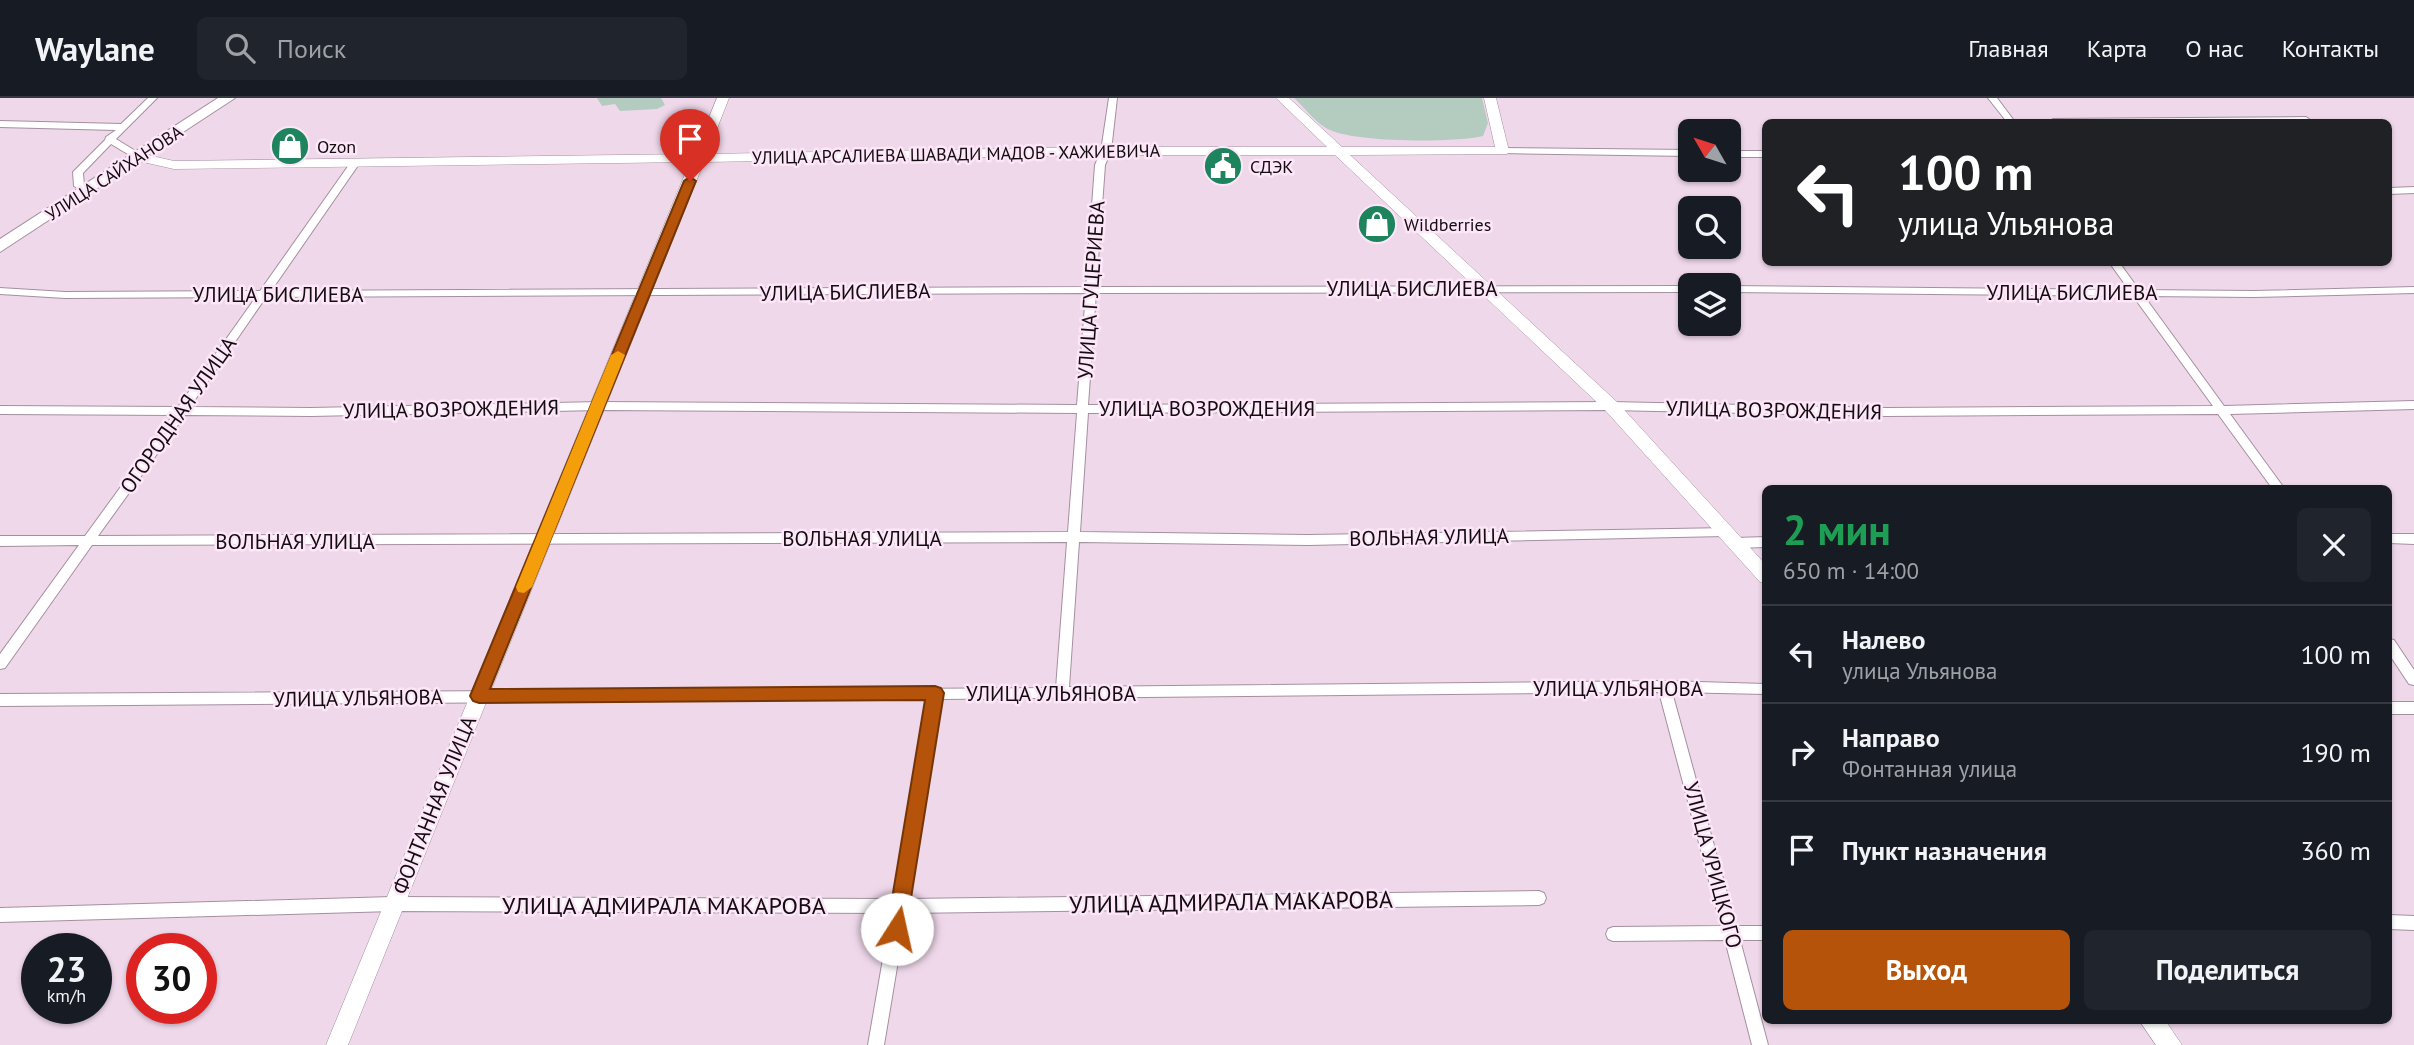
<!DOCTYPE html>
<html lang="ru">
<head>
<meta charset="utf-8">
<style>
  :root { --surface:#171b24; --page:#20242c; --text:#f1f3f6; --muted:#9ea1a6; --line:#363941; --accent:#b45309 }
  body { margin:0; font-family:"PT Sans",sans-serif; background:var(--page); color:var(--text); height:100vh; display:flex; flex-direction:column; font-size:26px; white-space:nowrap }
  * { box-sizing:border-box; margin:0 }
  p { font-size:23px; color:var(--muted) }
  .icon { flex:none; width:38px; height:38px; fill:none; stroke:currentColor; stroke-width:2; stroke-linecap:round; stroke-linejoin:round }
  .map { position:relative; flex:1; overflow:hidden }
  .details { position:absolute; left:1762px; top:387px; width:630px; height:539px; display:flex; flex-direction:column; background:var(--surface); border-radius:10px; box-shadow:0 2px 5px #0004 }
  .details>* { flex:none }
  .banner { position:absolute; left:1762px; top:21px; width:630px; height:147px; border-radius:10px; box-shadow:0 2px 5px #0004; background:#202124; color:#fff; overflow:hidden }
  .needle { width:46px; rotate:309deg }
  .buttons { position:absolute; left:1678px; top:21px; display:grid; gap:14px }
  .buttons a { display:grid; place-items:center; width:63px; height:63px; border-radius:10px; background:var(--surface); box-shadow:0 2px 5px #0004; font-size:35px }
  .speed { position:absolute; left:21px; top:835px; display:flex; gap:14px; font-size:35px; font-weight:700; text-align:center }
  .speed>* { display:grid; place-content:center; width:91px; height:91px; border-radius:50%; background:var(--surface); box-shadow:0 2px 5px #0004; line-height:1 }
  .speed small { font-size:18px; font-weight:400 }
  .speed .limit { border:10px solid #d22; background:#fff; color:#111 }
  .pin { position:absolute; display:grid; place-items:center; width:60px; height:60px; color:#fff; margin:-72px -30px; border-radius:50% 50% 50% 0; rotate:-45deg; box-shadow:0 0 7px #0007 }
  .pin .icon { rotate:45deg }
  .me { position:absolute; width:77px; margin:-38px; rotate:10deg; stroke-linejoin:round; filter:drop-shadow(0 0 5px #0008) }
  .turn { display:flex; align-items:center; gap:24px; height:147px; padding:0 21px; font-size:32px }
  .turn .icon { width:91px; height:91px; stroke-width:2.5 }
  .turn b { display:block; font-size:49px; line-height:60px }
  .round { display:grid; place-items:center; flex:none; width:74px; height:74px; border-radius:10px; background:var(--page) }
  .summary { display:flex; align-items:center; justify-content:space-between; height:119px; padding:0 21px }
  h1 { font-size:42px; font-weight:700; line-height:52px; color:#1e9e55 }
  .button { display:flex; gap:14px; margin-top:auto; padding:14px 21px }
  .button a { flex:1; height:80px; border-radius:10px; background:var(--accent); color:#fff; font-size:28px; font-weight:700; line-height:80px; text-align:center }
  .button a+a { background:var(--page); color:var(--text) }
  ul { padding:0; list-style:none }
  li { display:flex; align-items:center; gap:21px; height:98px; padding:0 21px; border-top:2px solid var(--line) }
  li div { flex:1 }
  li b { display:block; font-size:26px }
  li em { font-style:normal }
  header { display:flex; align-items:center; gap:42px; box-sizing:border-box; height:98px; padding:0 35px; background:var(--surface); border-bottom:2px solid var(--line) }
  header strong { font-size:33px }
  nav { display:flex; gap:38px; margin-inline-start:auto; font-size:24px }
  .search { width:490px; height:63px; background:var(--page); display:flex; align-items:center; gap:18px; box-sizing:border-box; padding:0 24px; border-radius:10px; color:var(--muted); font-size:26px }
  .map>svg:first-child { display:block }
  .green { fill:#b4ccc0 }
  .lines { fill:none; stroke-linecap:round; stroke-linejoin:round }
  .street-casing { stroke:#a48fa0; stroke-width:2 }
  .secondary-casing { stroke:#a48fa0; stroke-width:1 }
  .primary-casing { stroke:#a48fa0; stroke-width:2 }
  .street { fill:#fff; fill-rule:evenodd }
  .secondary { fill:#fff; fill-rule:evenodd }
  .primary { fill:#fff; fill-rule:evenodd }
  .route { fill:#b45309; stroke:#753606; stroke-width:2 }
  .slow { fill:#f59e0b }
  .labels { text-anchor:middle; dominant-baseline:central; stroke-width:5; stroke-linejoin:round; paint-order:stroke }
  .far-poi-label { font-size:18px; fill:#130c11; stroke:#fce6f8; text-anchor:start }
  .far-street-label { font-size:18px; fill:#130c11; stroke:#fce6f8 }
  .street-label { font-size:21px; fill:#130c11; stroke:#fce6f8 }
  .near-street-label { font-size:24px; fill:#130c11; stroke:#fce6f8 }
</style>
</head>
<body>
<header>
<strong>Waylane</strong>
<div class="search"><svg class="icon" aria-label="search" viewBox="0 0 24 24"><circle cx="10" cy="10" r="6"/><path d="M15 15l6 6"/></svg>Поиск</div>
<nav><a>Главная</a><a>Карта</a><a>О нас</a><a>Контакты</a></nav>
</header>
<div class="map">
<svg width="2414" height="947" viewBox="0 0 2414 947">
  <rect width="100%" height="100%" fill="#efd8ea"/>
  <!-- green -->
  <g class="green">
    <path d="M 597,0 L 661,0 L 665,7 L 657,11 L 620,13 L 615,6 L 602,8 Z"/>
    <path d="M 1294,0 L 1482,0 L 1488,25 L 1483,38 C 1456,45 1349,45 1326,30 C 1314,23 1304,9 1294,0 Z"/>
  </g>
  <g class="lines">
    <!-- street casing -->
    <g class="street-casing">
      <g id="street">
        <path d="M 148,0 L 157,0 L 116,41 L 142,57 L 142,61 L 136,61 L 111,46 L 83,75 L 84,88 L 79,91 L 74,88 L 73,74 L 105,42 L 106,39 L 116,32 L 0,29 L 0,23 L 121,26 Z"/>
        <path d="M 1109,0 L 1117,0 L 1111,53 L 1105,67 L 1096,189 L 1690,188 L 1690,194 L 1096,195 L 1088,307 L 1611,304 L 1887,310 L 2213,308 L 2133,198 L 1729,194 L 1729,188 L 2129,192 L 2109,164 L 2119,164 L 2139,192 L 2253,193 L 2414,189 L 2414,195 L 2253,199 L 2144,198 L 2224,308 L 2414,303 L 2414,311 L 2230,316 L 2284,390 L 2272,390 L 2218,316 L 1887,318 L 1611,312 L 1088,315 L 1080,434 L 1308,437 L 1729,430 L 1731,433 L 1725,438 L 1308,447 L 1079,444 L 1069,589 L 1664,583 L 1766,586 L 1766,596 L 1672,594 L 1736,828 L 1766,828 L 1766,842 L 1740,842 L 1768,947 L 1752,947 L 1725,842 L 1613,843 L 1608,841 L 1606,836 L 1608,831 L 1613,829 L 1721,828 L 1659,594 L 941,601 L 908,801 L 1539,793 L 1544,795 L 1546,800 L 1544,805 L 1539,807 L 906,815 L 884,947 L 868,947 L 891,815 L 393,813 L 0,824 L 0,810 L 393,799 L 893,801 L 927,601 L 0,608 L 0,596 L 1056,590 L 1067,444 L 92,447 L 5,570 L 0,571 L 0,556 L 79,447 L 0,448 L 0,438 L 85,438 L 173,317 L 0,316 L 0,308 L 178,309 L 256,199 L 65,200 L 0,196 L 0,190 L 65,194 L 260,193 L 351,64 L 354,63 L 359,66 L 271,193 L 1086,189 L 1095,67 L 1101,53 ZM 1086,195 L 1077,307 L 599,304 L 311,310 L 190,309 L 266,199 ZM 599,312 L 1077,315 L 1068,434 L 98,438 L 185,317 L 311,318 Z"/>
        <path d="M 1988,0 L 1997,0 L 2015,24 L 2007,24 Z"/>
        <path d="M 2306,19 L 2313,24 L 2049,24 L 2053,21 Z"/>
        <path d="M 1502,50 L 1690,52 L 1690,58 L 1499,55 L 1499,51 Z"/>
        <rect x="1729" y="53" width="37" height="6"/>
        <path d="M 2414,89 L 2414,95 L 2389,96 L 2389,90 Z"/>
        <path d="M 2389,436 L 2414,436 L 2414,446 L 2389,445 Z"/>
        <path d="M 1766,439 L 1766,449 L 1735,450 L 1729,445 L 1735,440 Z"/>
        <path d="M 2389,541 L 2394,542 L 2414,572 L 2414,587 L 2409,586 L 2389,556 Z"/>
        <rect x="2389" y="604" width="25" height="12"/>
        <path d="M 2389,817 L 2414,818 L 2414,832 L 2389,831 Z"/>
      </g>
    </g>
    <!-- secondary casing -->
    <g class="secondary-casing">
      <g id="secondary">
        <path d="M 717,0 L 729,0 L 707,56 L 1106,49 L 1327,49 L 1276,0 L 1289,0 L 1342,49 L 1495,49 L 1484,0 L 1496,0 L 1509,53 L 1507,56 L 1350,57 L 1617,304 L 1766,467 L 1766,486 L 1760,484 L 1605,312 L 1335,57 L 1106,57 L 704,64 L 348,947 L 326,947 L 690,64 L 174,71 L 134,62 L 132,59 L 139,55 L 174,63 L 694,56 Z"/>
        <path d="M 2139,922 L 2165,922 L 2182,947 L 2156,947 Z"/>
      </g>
    </g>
    <!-- primary casing -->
    <g class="primary-casing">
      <path id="primary" d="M 218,0 L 235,0 L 0,154 L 0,141 Z"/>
    </g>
    <!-- street -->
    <use href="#street" class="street"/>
    <!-- secondary -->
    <use href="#secondary" class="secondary"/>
    <!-- primary -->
    <use href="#primary" class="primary"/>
  </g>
  <!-- route -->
  <path class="route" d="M 690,79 L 696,83 L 490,591 L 935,588 L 941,590 L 944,595 L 906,831 L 904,837 L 897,840 L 890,837 L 887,831 L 925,602 L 479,605 L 473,603 L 470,598 L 684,83 Z"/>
  <!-- slow -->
  <path class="slow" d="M 618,253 L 625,257 L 532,489 L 524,495 L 518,494 L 516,489 L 611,257 Z"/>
  <!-- icons -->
  <defs>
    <g id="shop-disc" transform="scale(2.0125)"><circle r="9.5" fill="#1e845e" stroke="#fce6f8"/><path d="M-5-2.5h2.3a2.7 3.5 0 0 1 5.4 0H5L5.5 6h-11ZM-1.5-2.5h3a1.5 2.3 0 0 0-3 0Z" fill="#fff"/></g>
    <g id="civic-disc" transform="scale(2.0125)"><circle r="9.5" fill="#1e845e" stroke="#fce6f8"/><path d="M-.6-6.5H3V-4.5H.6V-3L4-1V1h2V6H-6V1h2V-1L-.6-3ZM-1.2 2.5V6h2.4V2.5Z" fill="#fff"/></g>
  </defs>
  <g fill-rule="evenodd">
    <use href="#shop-disc" x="290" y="48"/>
    <use href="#civic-disc" x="1223" y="68"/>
    <use href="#shop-disc" x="1377" y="126"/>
  </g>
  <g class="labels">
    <!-- far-poi labels -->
    <g class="far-poi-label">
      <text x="317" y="48">Ozon</text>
      <text x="1250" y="68">СДЭК</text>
      <text x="1404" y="126">Wildberries</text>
    </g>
    <!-- far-street labels -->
    <g class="far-street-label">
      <text transform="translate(956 56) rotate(-1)">УЛИЦА АРСАЛИЕВА ШАВАДИ МАДОВ - ХАЖИЕВИЧА</text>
      <text transform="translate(114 75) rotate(-33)">УЛИЦА САЙХАНОВА</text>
    </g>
    <!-- street labels -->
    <g class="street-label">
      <text x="1412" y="190">УЛИЦА БИСЛИЕВА</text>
      <text transform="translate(1091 192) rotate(-86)">УЛИЦА ГУЦЕРИЕВА</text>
      <text transform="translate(845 194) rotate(-1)">УЛИЦА БИСЛИЕВА</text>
      <text x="2072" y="194">УЛИЦА БИСЛИЕВА</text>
      <text x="278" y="196">УЛИЦА БИСЛИЕВА</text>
      <text x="1207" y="310">УЛИЦА ВОЗРОЖДЕНИЯ</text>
      <text transform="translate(451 311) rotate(-1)">УЛИЦА ВОЗРОЖДЕНИЯ</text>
      <text transform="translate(1774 312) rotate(1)">УЛИЦА ВОЗРОЖДЕНИЯ</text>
      <text transform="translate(178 317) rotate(-55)">ОГОРОДНАЯ УЛИЦА</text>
      <text transform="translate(1429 439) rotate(-1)">ВОЛЬНАЯ УЛИЦА</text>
      <text x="862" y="440">ВОЛЬНАЯ УЛИЦА</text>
      <text x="295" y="443">ВОЛЬНАЯ УЛИЦА</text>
      <text x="1618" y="590">УЛИЦА УЛЬЯНОВА</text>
      <text x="1051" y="595">УЛИЦА УЛЬЯНОВА</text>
      <text transform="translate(358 600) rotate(-1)">УЛИЦА УЛЬЯНОВА</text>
      <text transform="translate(434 707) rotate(-68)">ФОНТАННАЯ УЛИЦА</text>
      <text transform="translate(1713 767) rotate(75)">УЛИЦА УРИЦКОГО</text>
    </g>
    <!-- near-street labels -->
    <g class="near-street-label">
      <text transform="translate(1231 804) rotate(-1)">УЛИЦА АДМИРАЛА МАКАРОВА</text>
      <text x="664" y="807">УЛИЦА АДМИРАЛА МАКАРОВА</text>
    </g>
  </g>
</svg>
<div class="buttons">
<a><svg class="needle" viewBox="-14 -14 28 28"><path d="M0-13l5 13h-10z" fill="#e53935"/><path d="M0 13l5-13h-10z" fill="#9ea1a6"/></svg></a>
<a><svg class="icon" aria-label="search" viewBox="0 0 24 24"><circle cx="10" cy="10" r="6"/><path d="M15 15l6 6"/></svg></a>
<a><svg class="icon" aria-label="layers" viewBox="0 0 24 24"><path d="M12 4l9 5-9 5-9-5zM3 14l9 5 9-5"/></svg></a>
</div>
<div class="speed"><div>23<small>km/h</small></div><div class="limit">30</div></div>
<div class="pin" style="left:690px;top:83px;background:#d93025"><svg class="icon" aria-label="arrive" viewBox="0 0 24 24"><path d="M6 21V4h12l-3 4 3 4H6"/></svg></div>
<svg class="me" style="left:897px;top:831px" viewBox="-20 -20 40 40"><circle r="19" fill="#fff"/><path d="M0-13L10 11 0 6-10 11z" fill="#b45309"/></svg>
<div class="banner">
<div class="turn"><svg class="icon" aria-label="left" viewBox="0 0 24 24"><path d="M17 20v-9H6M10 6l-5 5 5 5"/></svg><div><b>100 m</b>улица Ульянова</div></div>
</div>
<section class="details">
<div class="summary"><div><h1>2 мин</h1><p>650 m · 14:00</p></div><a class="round"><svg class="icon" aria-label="close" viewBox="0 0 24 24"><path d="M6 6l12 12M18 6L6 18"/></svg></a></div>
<ul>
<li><svg class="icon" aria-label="left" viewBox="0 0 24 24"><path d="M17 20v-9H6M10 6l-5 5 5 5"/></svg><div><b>Налево</b><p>улица Ульянова</p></div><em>100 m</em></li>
<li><svg class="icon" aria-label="right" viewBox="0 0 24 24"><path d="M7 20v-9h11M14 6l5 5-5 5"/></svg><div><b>Направо</b><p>Фонтанная улица</p></div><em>190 m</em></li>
<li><svg class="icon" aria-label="arrive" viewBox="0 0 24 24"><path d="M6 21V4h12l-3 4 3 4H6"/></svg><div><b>Пункт назначения</b></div><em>360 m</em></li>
</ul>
<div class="button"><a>Выход</a><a>Поделиться</a></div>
</section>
</div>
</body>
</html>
